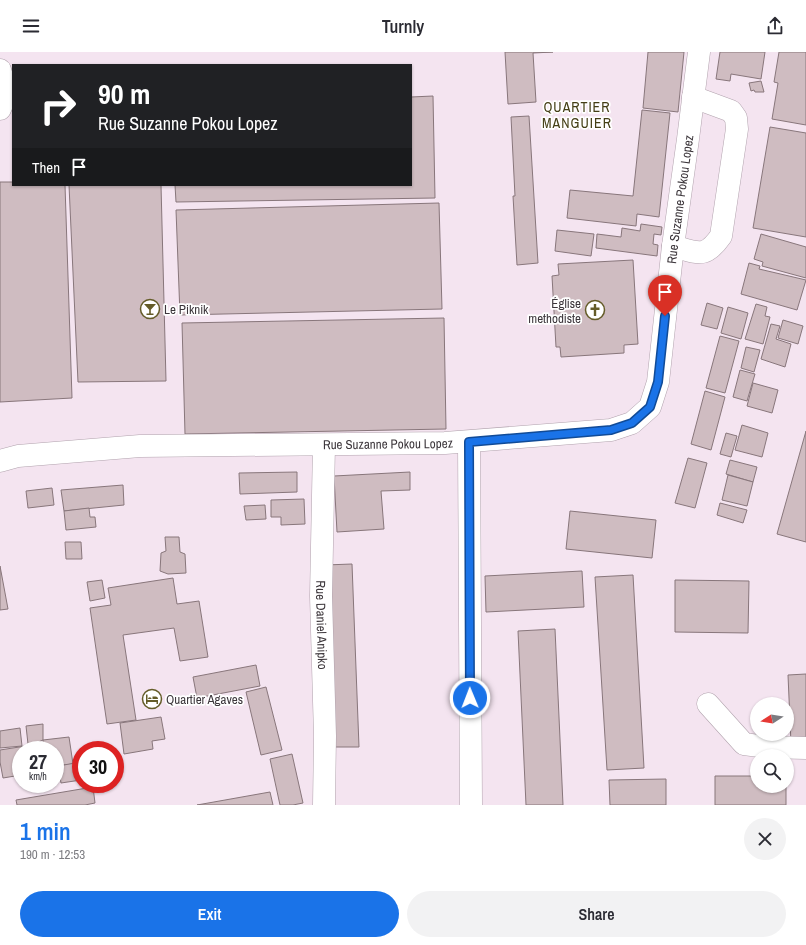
<!DOCTYPE html>
<html lang="en">
<head>
<meta charset="utf-8">
<style>
  :root { --surface:#fff; --page:#f2f2f3; --text:#2b2b33; --muted:#7c7c81; --accent:#1a73e8 }
  body { margin:0; font-family:"Archivo Narrow",sans-serif; background:var(--page); color:var(--text); height:100vh; display:flex; flex-direction:column; font-size:15px; white-space:nowrap }
  * { box-sizing:border-box; margin:0 }
  p { font-size:13px; color:var(--muted) }
  .icon { flex:none; width:22px; height:22px; fill:none; stroke:currentColor; stroke-width:2; stroke-linecap:round; stroke-linejoin:round }
  .map { position:relative; height:753px; overflow:hidden }
  .details { display:flex; flex-direction:column; background:var(--surface); flex:1 }
  .details>* { flex:none }
  .guide { position:absolute; left:12px; top:12px; width:400px; height:122px; border-radius:0px; box-shadow:0 1px 3px #0004; background:#202124; color:#fff; overflow:hidden }
  .needle { width:26px; rotate:258deg }
  .fabs { position:absolute; left:750px; top:645px; display:grid; gap:8px }
  .fabs a { display:grid; place-items:center; width:44px; height:44px; border-radius:50%; background:var(--surface); box-shadow:0 1px 3px #0004; font-size:20px }
  .speed { position:absolute; left:12px; top:689px; display:flex; gap:8px; font-size:20px; font-weight:700; text-align:center }
  .speed>* { display:grid; place-content:center; width:52px; height:52px; border-radius:50%; background:var(--surface); box-shadow:0 1px 3px #0004; line-height:1 }
  .speed small { font-size:10px; font-weight:400 }
  .speed .limit { border:6px solid #d22; background:#fff; color:#111 }
  .pin { position:absolute; display:grid; place-items:center; width:34px; height:34px; color:#fff; margin:-41px -17px; border-radius:50% 50% 50% 0; rotate:-45deg; box-shadow:0 0 4px #0007 }
  .pin .icon { rotate:45deg }
  .me { position:absolute; width:44px; margin:-22px; rotate:359deg; stroke-linejoin:round; filter:drop-shadow(0 0 3px #0008) }
  .turn { display:flex; align-items:center; gap:14px; height:84px; padding:0 20px; font-size:18px }
  .turn .icon { width:52px; height:52px; stroke-width:2.5 }
  .turn b { display:block; font-size:28px; line-height:34px }
  .then { display:flex; align-items:center; height:38px; padding:0 20px; background:#0003; gap:8px; font-size:15px }
  .round { display:grid; place-items:center; flex:none; width:42px; height:42px; border-radius:21px; background:var(--page) }
  .head { display:flex; align-items:center; justify-content:space-between; height:68px; padding:0 20px }
  h1 { font-size:24px; font-weight:600; line-height:30px; color:var(--accent) }
  .cta { display:flex; gap:8px; margin-top:auto; padding:8px 20px }
  .cta a { flex:1; height:46px; border-radius:24px; background:var(--accent); color:#fff; font-size:16px; font-weight:600; line-height:46px; text-align:center }
  .cta a+a { background:var(--page); color:var(--text) }
  header { display:flex; justify-content:space-between; align-items:center; height:52px; padding:0 20px; background:var(--surface); font-size:18px; font-weight:600 }
  .map>svg:first-child { display:block }
  .building { fill:#cfbcc1; stroke:#88767b }
  .lines { fill:none; stroke-linecap:round; stroke-linejoin:round }
  .minor-casing { stroke:#b1a2ad; stroke-width:23 }
  .minor { stroke:#fff; stroke-width:22 }
  .route-casing { stroke:#114b97; stroke-width:10 }
  .route { stroke:#1a73e8; stroke-width:7 }
  .labels { text-anchor:middle; dominant-baseline:central; stroke-width:3.5; stroke-linejoin:round; paint-order:stroke }
  .street-label { font-size:13px; fill:#3c363b; stroke:#fff }
  .poi-label { font-size:13px; fill:#3c363b; stroke:#fff; text-anchor:start }
  .neighbourhood-label { font-size:14px; letter-spacing:1px; fill:#443e15; stroke:#fff }
</style>
</head>
<body>
<header><svg class="icon" aria-label="menu" viewBox="0 0 24 24"><path d="M4 6h16M4 12h16M4 18h16"/></svg>Turnly<svg class="icon" aria-label="share" viewBox="0 0 24 24"><path d="M12 15V3M7 8l5-5 5 5M5 13v7h14v-7"/></svg></header>
<div class="map">
<svg width="806" height="753" viewBox="0 0 806 753">
  <rect width="100%" height="100%" fill="#f4e4f0"/>
  <!-- building -->
  <g class="building">
    <path d="M 505,0 L 553,0 L 533,1 L 536,50 L 508,52 Z"/>
    <path d="M 648,0 L 684,0 L 678,60 L 643,56 Z"/>
    <path d="M 720,0 L 765,0 L 761,27 L 731,22 L 730,29 L 716,27 Z"/>
    <path d="M 779,0 L 806,0 L 806,73 L 772,67 L 778,31 L 774,30 Z"/>
    <path d="M 761,29 L 764,40 L 755,40 L 754,38 L 751,39 L 749,31 Z"/>
    <path d="M 433,44 L 435,146 L 176,150 L 175,133 L 411,133 L 411,45 Z"/>
    <path d="M 642,58 L 670,61 L 659,165 L 637,162 L 636,174 L 567,166 L 570,138 L 633,144 Z"/>
    <path d="M 529,64 L 538,211 L 517,213 L 513,144 L 515,144 L 511,65 Z"/>
    <path d="M 770,75 L 806,81 L 806,185 L 753,176 Z"/>
    <path d="M 0,130 L 13,130 L 13,133 L 65,133 L 72,346 L 0,350 Z"/>
    <path d="M 69,133 L 161,133 L 166,329 L 78,330 Z"/>
    <path d="M 439,151 L 442,257 L 180,263 L 176,158 Z"/>
    <path d="M 641,172 L 662,175 L 661,183 L 654,182 L 653,192 L 658,193 L 657,204 L 596,196 L 597,182 L 621,185 L 622,176 L 640,179 Z"/>
    <path d="M 557,178 L 594,182 L 591,204 L 555,199 Z"/>
    <path d="M 761,182 L 806,195 L 806,226 L 762,214 L 763,210 L 754,207 Z"/>
    <path d="M 633,208 L 638,292 L 624,293 L 624,301 L 561,305 L 560,295 L 556,295 L 552,224 L 559,223 L 558,212 Z"/>
    <path d="M 749,211 L 760,214 L 759,217 L 806,228 L 797,258 L 741,242 Z"/>
    <path d="M 707,251 L 723,256 L 717,277 L 701,273 Z"/>
    <path d="M 756,252 L 767,255 L 765,264 L 770,265 L 763,292 L 745,287 Z"/>
    <path d="M 728,255 L 748,261 L 741,287 L 721,281 Z"/>
    <path d="M 444,266 L 446,377 L 185,382 L 182,271 Z"/>
    <path d="M 783,268 L 803,274 L 798,292 L 778,286 Z"/>
    <path d="M 771,272 L 780,274 L 776,287 L 791,292 L 785,315 L 761,307 Z"/>
    <path d="M 720,284 L 739,289 L 725,341 L 706,336 Z"/>
    <path d="M 746,295 L 760,298 L 754,320 L 741,316 Z"/>
    <path d="M 740,318 L 755,322 L 747,349 L 733,345 Z"/>
    <path d="M 753,331 L 778,338 L 772,361 L 747,354 Z"/>
    <path d="M 705,339 L 725,345 L 711,398 L 691,392 Z"/>
    <path d="M 742,373 L 768,381 L 762,405 L 735,398 Z"/>
    <path d="M 806,379 L 806,490 L 777,482 Z"/>
    <path d="M 726,381 L 737,384 L 731,405 L 720,402 Z"/>
    <path d="M 688,406 L 707,411 L 695,456 L 675,451 Z"/>
    <path d="M 730,408 L 757,415 L 753,430 L 726,422 Z"/>
    <path d="M 297,420 L 297,440 L 240,442 L 239,421 Z"/>
    <path d="M 410,420 L 410,438 L 381,439 L 384,477 L 337,480 L 334,424 Z"/>
    <path d="M 728,423 L 753,430 L 747,454 L 722,448 Z"/>
    <path d="M 123,433 L 124,453 L 64,459 L 61,438 Z"/>
    <path d="M 52,436 L 54,453 L 28,456 L 26,439 Z"/>
    <path d="M 304,447 L 305,472 L 281,473 L 281,465 L 271,465 L 271,448 Z"/>
    <path d="M 720,451 L 747,458 L 743,471 L 717,463 Z"/>
    <path d="M 265,453 L 266,467 L 246,468 L 244,454 Z"/>
    <path d="M 89,456 L 90,465 L 95,465 L 96,475 L 66,478 L 64,459 Z"/>
    <path d="M 570,459 L 656,468 L 652,506 L 566,497 Z"/>
    <path d="M 165,485 L 179,485 L 180,500 L 185,502 L 186,521 L 168,522 L 160,519 L 161,501 L 166,499 Z"/>
    <path d="M 65,490 L 81,490 L 82,507 L 66,507 Z"/>
    <path d="M 352,512 L 359,695 L 332,695 L 325,513 Z"/>
    <path d="M 0,514 L 8,557 L 0,558 Z"/>
    <path d="M 582,519 L 584,555 L 486,560 L 485,524 Z"/>
    <path d="M 633,523 L 644,716 L 607,718 L 595,525 Z"/>
    <path d="M 173,526 L 177,552 L 199,549 L 208,605 L 180,609 L 174,576 L 123,583 L 136,668 L 107,672 L 90,556 L 111,553 L 108,536 Z"/>
    <path d="M 102,528 L 105,546 L 90,549 L 87,530 Z"/>
    <path d="M 675,528 L 749,529 L 748,581 L 675,580 Z"/>
    <path d="M 555,577 L 563,753 L 526,753 L 518,579 Z"/>
    <path d="M 256,613 L 260,634 L 197,646 L 193,625 Z"/>
    <path d="M 806,622 L 806,691 L 791,692 L 788,623 Z"/>
    <path d="M 266,635 L 282,698 L 261,703 L 246,640 Z"/>
    <path d="M 161,665 L 165,687 L 152,689 L 153,697 L 124,702 L 120,671 Z"/>
    <path d="M 43,672 L 43,688 L 32,693 L 28,692 L 26,674 Z"/>
    <path d="M 20,676 L 22,694 L 0,696 L 0,679 Z"/>
    <path d="M 69,685 L 73,712 L 55,714 L 55,698 L 44,698 L 43,688 Z"/>
    <path d="M 32,693 L 33,698 L 21,698 L 21,723 L 3,726 L 0,710 L 0,698 Z"/>
    <path d="M 292,702 L 303,751 L 293,753 L 280,753 L 270,707 Z"/>
    <path d="M 81,710 L 81,728 L 61,731 L 58,714 Z"/>
    <path d="M 715,724 L 757,724 L 757,734 L 786,734 L 786,753 L 715,753 Z"/>
    <path d="M 666,727 L 666,753 L 610,753 L 609,728 Z"/>
    <path d="M 93,735 L 95,751 L 85,753 L 17,753 L 16,748 Z"/>
    <path d="M 270,740 L 273,753 L 197,753 Z"/>
  </g>
  <g class="lines">
    <!-- minor casing -->
    <g class="minor-casing">
      <g id="minor">
        <path d="M 0,18 C 4,29 6,46 0,57"/>
        <path d="M 673,194 C 698,201 705,207 721,184 L 737,77 L 736,66 L 731,59 L 693,45"/>
        <path d="M 469,390 L 471,753"/>
        <path id="s1" d="M 324,393 L 321,544 L 325,684 L 324,753"/>
        <path id="s2" d="M 0,409 L 18,404 L 140,394 L 445,391 L 611,378 L 632,371 L 650,355 L 658,330 L 673,194 L 688,87 L 699,0"/>
        <path d="M 708,652 L 744,692 L 766,695 L 806,696"/>
      </g>
    </g>
    <!-- minor -->
    <use href="#minor" class="minor"/>
  </g>
  <g class="lines">
    <!-- route casing -->
    <g class="route-casing">
      <path id="route" d="M 470,646 L 469,390 L 611,378 L 632,371 L 650,355 L 658,330 L 665,264"/>
    </g>
    <!-- route -->
    <use href="#route" class="route"/>
  </g>
  <!-- icons -->
  <defs>
    <g id="bar-ring" transform="scale(1)"><circle r="9.5" fill="#fff" stroke="#645c28" stroke-width="1.5"/><path d="M-6-5H6L.8 .8V4.5H3.5V6h-7V4.5H-.8V.8Z" fill="#645c28"/></g>
    <g id="church-ring" transform="scale(1)"><circle r="9.5" fill="#fff" stroke="#645c28" stroke-width="1.5"/><path d="M-1.2-6h2.4v3.5h3.3v2.4h-3.3V6h-2.4V-.1h-3.3v-2.4h3.3Z" fill="#645c28"/></g>
    <g id="hotel-ring" transform="scale(1)"><circle r="9.5" fill="#fff" stroke="#645c28" stroke-width="1.5"/><path d="M-6-4.5h1.5V1H6V5H4.5V3h-9V5H-6ZM-4 0a1.8 1.8 0 1 1 3.6 0ZM.5 0V-2.5h3Q6-2.5 6 0Z" fill="#645c28"/></g>
  </defs>
  <g fill-rule="evenodd">
    <use href="#bar-ring" x="150" y="257"/>
    <use href="#church-ring" x="595" y="258"/>
    <use href="#hotel-ring" x="152" y="647"/>
  </g>
  <g class="labels">
    <!-- street labels -->
    <g class="street-label">
      <text stroke="none"><textPath href="#s2" startOffset="869">Rue Suzanne Pokou Lopez</textPath></text>
      <text stroke="none"><textPath href="#s2" startOffset="389">Rue Suzanne Pokou Lopez</textPath></text>
      <text stroke="none"><textPath href="#s1" startOffset="180">Rue Daniel Anipko</textPath></text>
    </g>
    <!-- poi labels -->
    <g class="poi-label">
      <text x="581" y="251" text-anchor="end">Église<tspan x="581" dy="15">methodiste</tspan></text>
      <text x="164" y="257">Le Piknik</text>
      <text x="166" y="647">Quartier Agaves</text>
    </g>
    <!-- neighbourhood labels -->
    <g class="neighbourhood-label">
      <text x="577" y="55">QUARTIER<tspan x="577" dy="16">MANGUIER</tspan></text>
    </g>
  </g>
</svg>
<div class="fabs">
<a><svg class="needle" viewBox="-14 -14 28 28"><path d="M0-13l5 13h-10z" fill="#e53935"/><path d="M0 13l5-13h-10z" fill="#7c7c81"/></svg></a>
<a><svg class="icon" aria-label="search" viewBox="0 0 24 24"><circle cx="10" cy="10" r="6"/><path d="M15 15l6 6"/></svg></a>
</div>
<div class="speed"><div>27<small>km/h</small></div><div class="limit">30</div></div>
<div class="pin" style="left:665px;top:264px;background:#d93025"><svg class="icon" aria-label="arrive" viewBox="0 0 24 24"><path d="M6 21V4h12l-3 4 3 4H6"/></svg></div>
<svg class="me" style="left:470px;top:646px" viewBox="-20 -20 40 40"><circle r="17" fill="#1a73e8" stroke="#fff" stroke-width="3"/><path d="M0-11L8 9 0 5-8 9z" fill="#fff"/></svg>
<div class="guide">
<div class="turn"><svg class="icon" aria-label="right" viewBox="0 0 24 24"><path d="M7 20v-9h11M14 6l5 5-5 5"/></svg><div><b>90 m</b>Rue Suzanne Pokou Lopez</div></div>
<div class="then">Then<svg class="icon" aria-label="arrive" viewBox="0 0 24 24"><path d="M6 21V4h12l-3 4 3 4H6"/></svg></div>
</div>
</div>
<section class="details">
<div class="head"><div><h1>1 min</h1><p>190 m · 12:53</p></div><a class="round"><svg class="icon" aria-label="close" viewBox="0 0 24 24"><path d="M6 6l12 12M18 6L6 18"/></svg></a></div>
<div class="cta"><a>Exit</a><a>Share</a></div>
</section>
</body>
</html>
